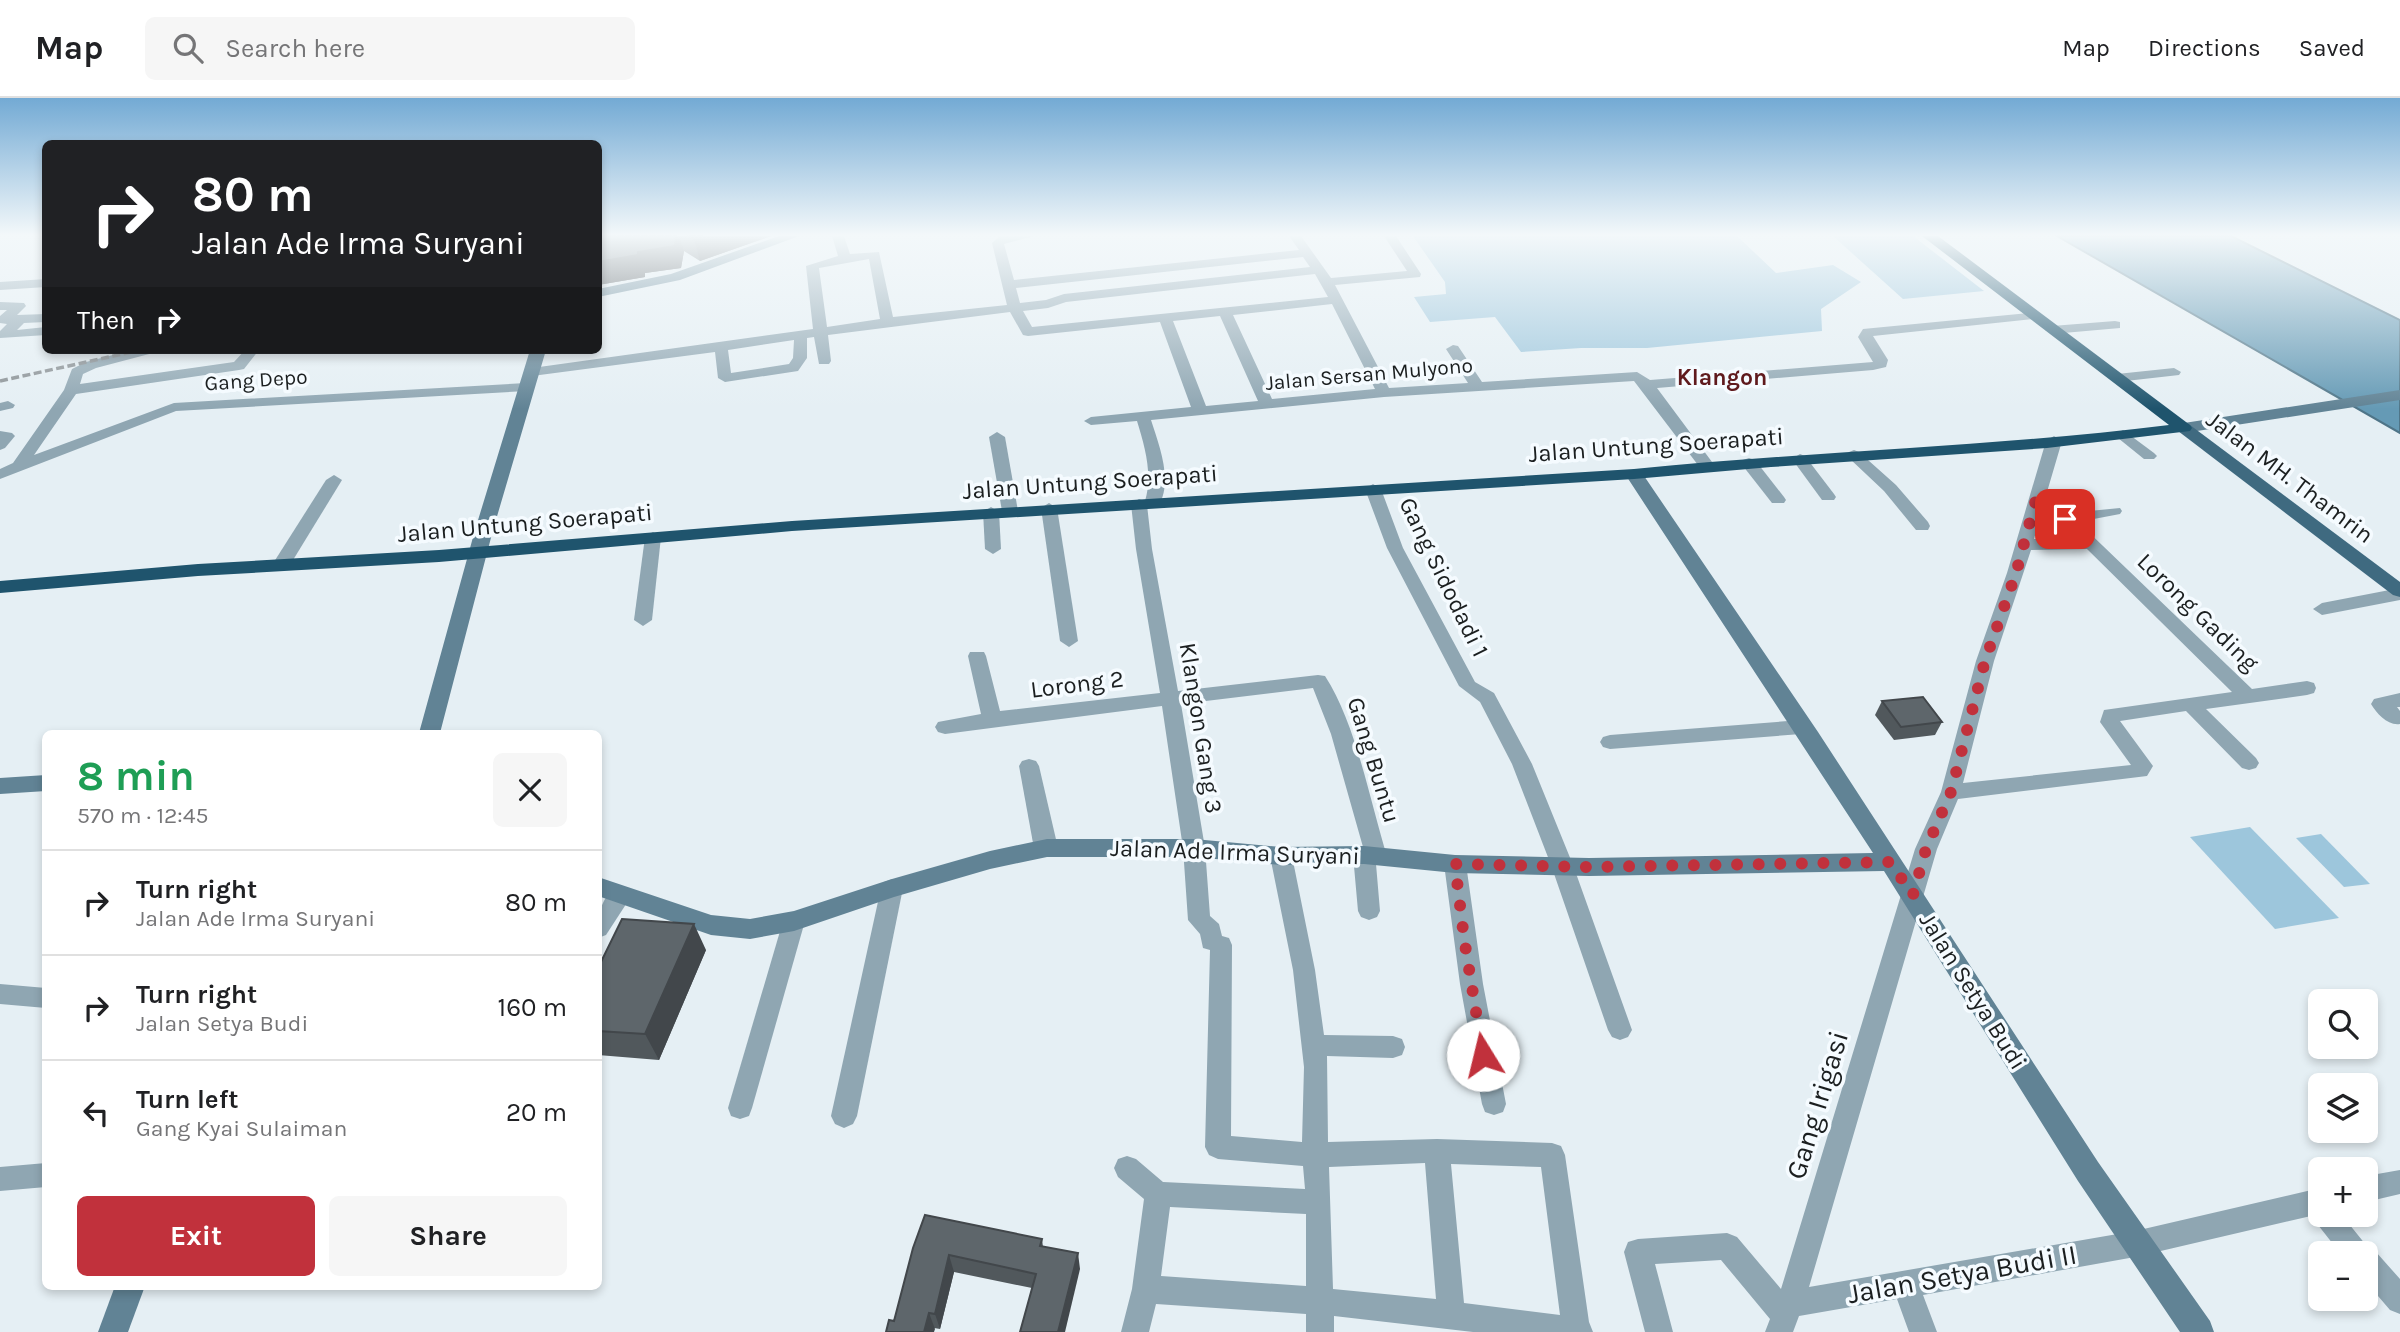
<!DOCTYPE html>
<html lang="en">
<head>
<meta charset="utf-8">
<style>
  :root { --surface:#fff; --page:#f6f6f6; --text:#202124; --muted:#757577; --line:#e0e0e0; --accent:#c1313c }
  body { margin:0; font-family:Karla,sans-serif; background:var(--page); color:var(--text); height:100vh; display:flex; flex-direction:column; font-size:26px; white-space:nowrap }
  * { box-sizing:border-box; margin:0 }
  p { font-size:23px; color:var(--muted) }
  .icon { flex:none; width:38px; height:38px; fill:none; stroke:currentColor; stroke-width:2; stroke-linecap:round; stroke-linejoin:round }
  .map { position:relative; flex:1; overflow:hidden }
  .details { position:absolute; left:42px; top:632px; width:560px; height:560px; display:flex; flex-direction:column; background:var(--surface); border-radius:10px; box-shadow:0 4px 10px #0003 }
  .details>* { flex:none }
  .banner { position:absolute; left:42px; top:42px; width:560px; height:214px; border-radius:10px; box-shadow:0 4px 10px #0003; background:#202124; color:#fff; overflow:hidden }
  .buttons { position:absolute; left:2308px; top:891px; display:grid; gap:14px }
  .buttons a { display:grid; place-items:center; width:70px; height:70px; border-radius:10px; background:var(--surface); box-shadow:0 4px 10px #0003; font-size:35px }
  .pin { position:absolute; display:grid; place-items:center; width:60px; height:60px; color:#fff; margin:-30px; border-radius:14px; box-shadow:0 4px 10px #0006 }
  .me { position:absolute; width:77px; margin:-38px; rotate:351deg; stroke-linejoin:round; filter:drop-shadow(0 0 5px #0008) }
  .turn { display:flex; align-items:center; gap:24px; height:147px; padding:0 35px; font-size:32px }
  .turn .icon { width:91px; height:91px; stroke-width:2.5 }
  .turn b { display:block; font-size:49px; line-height:60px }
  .then { display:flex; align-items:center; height:66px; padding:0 35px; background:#0003; gap:14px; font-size:26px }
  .round { display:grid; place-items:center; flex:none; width:74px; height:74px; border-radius:10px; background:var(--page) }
  .summary { display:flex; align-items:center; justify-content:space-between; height:119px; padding:0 35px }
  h1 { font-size:42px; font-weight:700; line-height:52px; color:#1e9e55 }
  .cta { display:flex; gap:14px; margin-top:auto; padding:14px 35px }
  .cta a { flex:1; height:80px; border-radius:10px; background:var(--accent); color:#fff; font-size:28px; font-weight:700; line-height:80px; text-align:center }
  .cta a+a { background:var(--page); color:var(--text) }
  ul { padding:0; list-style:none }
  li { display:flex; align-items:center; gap:21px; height:105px; padding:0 35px; border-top:2px solid var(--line) }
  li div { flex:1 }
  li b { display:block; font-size:26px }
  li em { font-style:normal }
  header { display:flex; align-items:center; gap:42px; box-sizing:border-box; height:98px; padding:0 35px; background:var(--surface); border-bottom:2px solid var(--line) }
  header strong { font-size:33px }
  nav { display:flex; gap:38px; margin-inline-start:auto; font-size:24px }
  .search { width:490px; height:63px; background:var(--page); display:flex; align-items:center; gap:18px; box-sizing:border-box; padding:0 24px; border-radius:10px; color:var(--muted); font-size:26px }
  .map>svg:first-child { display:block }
  .green { fill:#9dc6dc }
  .water { fill:#659ab5; stroke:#4f7588; stroke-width:2 }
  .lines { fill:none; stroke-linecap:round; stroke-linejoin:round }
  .street { fill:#8fa6b2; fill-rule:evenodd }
  .secondary { fill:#618395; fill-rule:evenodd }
  .primary { fill:#3f6a80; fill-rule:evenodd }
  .highway { fill:#1f546d; fill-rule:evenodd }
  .rail { stroke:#899094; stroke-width:3.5; stroke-dasharray:8 3.5; stroke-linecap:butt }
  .wall { fill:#51585c }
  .shaded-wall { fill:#42474b }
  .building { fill:#5e666b; stroke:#42474b; stroke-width:2 }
  .route { stroke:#c1313c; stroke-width:12; stroke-dasharray:0 21.6 }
  .labels { text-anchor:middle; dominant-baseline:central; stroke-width:7; stroke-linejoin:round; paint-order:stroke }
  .far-street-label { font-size:21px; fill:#1b1f20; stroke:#f5fbff }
  .far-quarter-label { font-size:23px; font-weight:bold; fill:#5f1a1d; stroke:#f5fbff }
  .street-label { font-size:24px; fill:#1b1f20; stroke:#f5fbff }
  .near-street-label { font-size:28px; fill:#1b1f20; stroke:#f5fbff }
</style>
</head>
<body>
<header>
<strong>Map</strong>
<div class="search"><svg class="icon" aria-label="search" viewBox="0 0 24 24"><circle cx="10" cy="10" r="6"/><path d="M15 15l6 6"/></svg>Search here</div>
<nav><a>Map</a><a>Directions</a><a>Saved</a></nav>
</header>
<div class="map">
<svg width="2400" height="1234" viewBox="0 0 2400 1234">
  <rect width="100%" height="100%" fill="#e5eff4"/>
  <!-- green -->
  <g class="green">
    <path d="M 1413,138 L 1737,138 L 1776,175 L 1833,167 L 1861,184 L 1821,211 L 1822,233 L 1647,250 L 1581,250 L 1521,254 L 1495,219 L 1430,224 L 1414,199 L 1446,196 L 1445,184 Z"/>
    <path d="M 1833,138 L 1913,138 L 1984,193 L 1903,201 Z"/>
    <path d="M 2250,729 L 2339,820 L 2275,831 L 2190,739 Z"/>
    <path d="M 2321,736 L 2370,786 L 2344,789 L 2296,740 Z"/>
  </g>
  <!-- water -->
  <path class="water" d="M 2057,138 L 2231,138 L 2400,222 L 2400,335 Z"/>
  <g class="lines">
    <!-- street -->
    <g class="street">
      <path d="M 832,138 L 844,138 L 850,156 L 879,154 L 893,219 L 1007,207 L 992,145 L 1000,138 L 1034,138 L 1004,146 L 1014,182 L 1299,152 L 1289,138 L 1301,138 L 1331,180 L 1407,173 L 1384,138 L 1396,138 L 1421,176 L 1420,179 L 1335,187 L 1389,290 L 1468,285 L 1446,251 L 1453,247 L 1458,248 L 1482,284 L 1637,274 L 1650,282 L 1873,264 L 1858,239 L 1863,231 L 2038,214 L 2040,217 L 2033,221 L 1873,238 L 1888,262 L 1886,269 L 1873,272 L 1657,290 L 1715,368 L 1707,373 L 1701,371 L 1634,283 L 1384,299 L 1151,322 C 1159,347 1173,382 1159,407 L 1147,407 L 1152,451 L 1178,593 L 1318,577 L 1325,578 C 1356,625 1370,704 1387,758 L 1384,764 L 1376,766 L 1380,813 L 1377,819 L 1369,822 L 1361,819 L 1358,813 L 1353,757 L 1356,751 L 1363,749 L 1331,636 L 1313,590 L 1181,606 L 1205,750 L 1210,818 L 1219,826 L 1222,838 L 1229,840 L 1232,847 L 1231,1038 L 1302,1044 L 1304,969 L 1293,872 L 1270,758 L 1273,752 L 1281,750 L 1289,752 L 1292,758 L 1315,872 L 1324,937 L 1393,938 L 1402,941 L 1405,949 L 1402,957 L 1393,960 L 1327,958 L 1328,1044 L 1437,1041 L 1552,1045 L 1561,1048 L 1565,1057 L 1589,1224 L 1593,1234 L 1473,1234 L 1334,1218 L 1334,1234 L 1306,1234 L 1306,1216 L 1156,1206 L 1149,1234 L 1121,1234 L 1132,1191 L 1144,1101 L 1118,1079 L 1114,1070 L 1118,1061 L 1127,1058 L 1136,1061 L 1163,1084 L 1305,1091 L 1303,1068 L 1218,1061 L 1209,1057 L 1205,1049 L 1210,852 L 1203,850 L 1200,836 L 1188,822 L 1183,750 L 1162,608 L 945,636 L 938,634 L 935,629 L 938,624 L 981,616 L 968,558 L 970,554 L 984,554 L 986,558 L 1000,613 L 1160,595 L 1136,451 L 1131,406 L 1139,401 L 1145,403 C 1153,377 1145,349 1137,323 L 1091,327 L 1084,323 L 1091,319 L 1191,309 L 1160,224 L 1028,238 L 1023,237 L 1010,214 L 828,237 L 831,263 L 829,266 L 819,266 L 814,239 L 807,240 L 807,260 L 798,273 L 725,284 L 718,280 L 715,254 L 532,278 L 525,274 L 532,270 L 813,231 L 806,168 L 838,158 ZM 1303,159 L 1310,169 L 1064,196 L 1046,202 L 1020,205 L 1016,190 ZM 869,161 L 880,221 L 827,229 L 819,170 ZM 1315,176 L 1328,199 L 1032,229 L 1023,213 L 1048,210 L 1066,204 ZM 1332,206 L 1375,291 L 1272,301 L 1233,217 ZM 1220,218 L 1258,303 L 1206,308 L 1173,223 ZM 794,242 L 793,260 L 789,266 L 731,275 L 728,252 ZM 1425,1065 L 1436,1201 L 1333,1191 L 1329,1069 ZM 1451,1066 L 1541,1069 L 1560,1217 L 1464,1205 ZM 1170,1109 L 1306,1116 L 1306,1188 L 1161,1178 Z"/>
      <path d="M 46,181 L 46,189 L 0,192 L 0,184 Z"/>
      <path d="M 0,204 L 24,205 L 26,208 L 17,217 L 46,216 L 46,224 L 24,225 L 17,232 L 46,229 L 46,237 L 0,240 L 0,233 L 7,226 L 0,225 L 0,218 L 7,212 L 0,212 Z"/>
      <path d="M 2115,223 L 2120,224 L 2120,230 L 2052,236 L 2045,232 L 2052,228 Z"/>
      <path d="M 132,252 L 155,252 L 153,255 L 96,270 L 83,276 L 80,286 L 234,264 L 245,252 L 259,252 L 244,271 L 239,272 L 76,296 L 34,357 L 174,305 L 526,285 L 533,289 L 526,293 L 176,313 L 0,381 L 0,371 L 13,365 L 64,292 L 72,271 L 86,264 Z"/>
      <path d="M 2174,270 L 2181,274 L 2179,277 L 2117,284 L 2110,280 L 2117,276 Z"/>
      <path d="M 8,303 L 15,307 L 13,310 L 0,313 L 0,305 Z"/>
      <path d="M 2123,332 L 2154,355 L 2157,358 L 2154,361 L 2144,361 L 2118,340 L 2115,337 Z"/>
      <path d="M 0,333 L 12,335 L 15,338 L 5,350 L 0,352 Z"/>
      <path d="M 997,334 L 1005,339 L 1018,413 L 1010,418 L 1002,413 L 989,339 Z"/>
      <path d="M 2054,338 L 2062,343 L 2047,394 L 2069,415 L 2120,410 L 2122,413 L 2120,416 L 2078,424 L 2252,591 L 2307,583 L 2314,585 L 2316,590 L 2314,595 L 2307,597 L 2206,611 L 2256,660 L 2259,665 L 2256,670 L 2249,672 L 2242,670 L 2186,613 L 2120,623 L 2153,668 L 2147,678 L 1958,701 L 1937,751 L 1809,1189 L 2135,1133 L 2320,1090 L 2320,1116 L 2341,1116 L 2370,1152 L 2376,1154 L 2400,1181 L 2400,1216 L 2390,1212 L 2366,1184 L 2366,1155 L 2340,1155 L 2311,1118 L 2135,1159 L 1923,1197 L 1937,1234 L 1909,1234 L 1897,1201 L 1799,1218 L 1793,1234 L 1765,1234 L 1770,1221 L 1721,1162 L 1655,1166 L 1673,1234 L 1645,1234 L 1624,1154 L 1628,1144 L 1638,1141 L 1727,1135 L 1737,1139 L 1781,1191 L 1915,751 L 1941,694 L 1976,563 L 2007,475 L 2046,343 ZM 2043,408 L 2077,441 L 2034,441 ZM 2087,451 L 2232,594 L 2104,612 L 2100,624 L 2131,667 L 1963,685 L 1994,563 L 2031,452 Z"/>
      <path d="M 1854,352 L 1859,354 L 1896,387 L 1928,424 L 1930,428 L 1928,432 L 1916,432 L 1884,393 L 1849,360 L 1846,357 L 1849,354 Z"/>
      <path d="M 1800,356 L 1805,358 L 1834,396 L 1836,399 L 1834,402 L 1822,402 L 1792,361 Z"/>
      <path d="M 1749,360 L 1755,362 L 1784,399 L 1786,402 L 1784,405 L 1772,405 L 1743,368 L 1741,365 L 1743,362 Z"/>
      <path d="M 334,377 L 342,382 L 290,467 L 287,471 L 275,471 L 272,467 L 326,382 Z"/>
      <path d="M 1373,386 L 1381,391 L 1403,450 L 1475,584 L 1494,595 L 1532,666 L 1573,767 L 1632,932 L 1628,939 L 1620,942 L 1612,939 L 1608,932 L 1551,767 L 1512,666 L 1480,604 L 1459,588 L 1387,450 L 1365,391 Z"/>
      <path d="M 1049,405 L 1057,410 L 1078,543 L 1069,549 L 1060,543 L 1041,410 Z"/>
      <path d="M 991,409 L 999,414 L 1001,451 L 993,456 L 985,451 L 983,414 Z"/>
      <path d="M 653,434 L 661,439 L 652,522 L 643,528 L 634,522 L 645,439 Z"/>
      <path d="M 2400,490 L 2400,502 L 2322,517 L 2313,511 L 2322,505 Z"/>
      <path d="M 2400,595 L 2400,609 L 2397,609 L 2400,613 L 2400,626 C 2388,628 2377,616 2371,606 L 2374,601 Z"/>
      <path d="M 1801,622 L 1808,624 L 1811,629 L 1808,634 L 1801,636 L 1610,651 L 1603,649 L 1600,644 L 1603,639 L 1610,637 Z"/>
      <path d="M 1029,661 L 1036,663 L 1039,668 L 1058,750 L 1054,756 L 1047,758 L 1040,756 L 1033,745 L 1019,668 L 1022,663 Z"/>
      <path d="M 1455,758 L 1463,760 L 1466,766 L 1483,886 L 1506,1006 L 1503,1014 L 1494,1017 L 1485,1014 L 1482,1006 L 1460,886 L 1444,766 L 1447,760 Z"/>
      <path d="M 892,781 L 900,784 L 903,790 L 857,1018 L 853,1026 L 844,1030 L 835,1026 L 831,1018 L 881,790 L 884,784 Z"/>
      <path d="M 621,788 L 629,791 L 632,797 L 606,837 L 598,840 C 598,820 599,796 621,788 Z"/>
      <path d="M 794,814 L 802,817 L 805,823 L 752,1010 L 749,1018 L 740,1021 L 731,1018 L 728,1010 L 783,823 L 786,817 Z"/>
      <path d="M 0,886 L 46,890 L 46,910 L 0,906 Z"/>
      <path d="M 46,1065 L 46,1089 L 0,1093 L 0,1069 Z"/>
      <path d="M 2400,1072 L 2400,1096 L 2366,1104 L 2366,1078 Z"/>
    </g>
    <!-- secondary -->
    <g class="secondary">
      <path d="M 779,138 L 799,138 L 680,182 L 598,199 L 598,191 L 671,176 Z"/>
      <path d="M 530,252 L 546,252 L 493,432 L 440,635 L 419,635 L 475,432 Z"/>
      <path d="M 2400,292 L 2400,302 L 2184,335 L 2176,330 L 2184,325 Z"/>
      <path d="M 1634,371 L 1640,372 L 1818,634 L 2098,1064 L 2210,1223 L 2214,1234 L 2180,1234 L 2078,1083 L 1884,773 L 1589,778 L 1455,775 L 1364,766 L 1281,767 L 1194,759 L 1047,759 L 990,771 L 894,799 L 794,833 L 750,841 L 711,837 L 598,798 L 598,779 L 711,817 L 750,821 L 794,813 L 892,781 L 990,753 L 1047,741 L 1194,741 L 1281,749 L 1364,748 L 1455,757 L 1589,760 L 1873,755 L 1625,376 Z"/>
      <path d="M 46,677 L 46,693 L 0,696 L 0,680 Z"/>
      <path d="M 115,1188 L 145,1188 L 128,1234 L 98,1234 Z"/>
    </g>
    <!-- primary -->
    <path class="primary" d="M 2184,325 L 2190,327 L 2400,484 L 2400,499 L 2393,497 L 2178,333 L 2176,330 L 2178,327 Z"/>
    <!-- highway -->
    <path class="highway" d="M 1922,138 L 1938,138 L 2190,327 L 2192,330 L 2190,333 L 2047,350 L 1771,369 L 1634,381 L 792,433 L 439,464 L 198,478 L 0,495 L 0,483 L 198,466 L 439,452 L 792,423 L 1634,371 C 1812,353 1992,349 2169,327 Z"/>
    <!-- rail -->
    <path class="rail" d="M 0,283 L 141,252"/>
  </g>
  <!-- wall -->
  <g class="wall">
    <path d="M 598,138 L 771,138 L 700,163 L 684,153 L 681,170 L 645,175 L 645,179 L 598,187 Z"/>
    <path d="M 1882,603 L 1942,624 L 1935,637 L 1894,642 L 1875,617 Z"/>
    <path d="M 706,852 L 659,962 L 598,957 L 598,870 Z"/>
    <path d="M 1042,1141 L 1043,1149 L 1080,1171 L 1032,1190 L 954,1174 L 940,1231 L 894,1223 L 913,1150 Z"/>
  </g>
  <!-- shaded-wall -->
  <g class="shaded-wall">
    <path d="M 676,138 L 679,138 L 684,153 L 681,170 L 645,175 L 645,179 L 598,187 L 598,164 L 638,154 Z"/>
    <path d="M 703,138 L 771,138 L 700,163 L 694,141 Z"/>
    <path d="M 694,826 L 706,852 L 659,962 L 645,936 Z"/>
    <path d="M 1078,1155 L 1080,1171 L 1065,1234 L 1058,1234 Z"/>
    <path d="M 949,1157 L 954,1174 L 940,1231 L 935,1216 Z"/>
    <path d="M 929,1215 L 935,1231 L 934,1234 L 924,1234 Z"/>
  </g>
  <!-- building -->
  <g class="building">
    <path d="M 598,138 L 676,138 L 675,148 L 638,154 L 638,157 L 598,164 Z"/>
    <path d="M 689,138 L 703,138 L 694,141 Z"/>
    <path d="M 1923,599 L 1942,624 L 1901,629 L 1882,603 Z"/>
    <path d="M 622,821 L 694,826 L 645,936 L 598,933 L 598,870 Z"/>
    <path d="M 925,1117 L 1042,1141 L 1040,1148 L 1078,1155 L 1058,1234 L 1020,1234 L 1036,1176 L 949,1157 L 935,1216 L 929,1215 L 924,1234 L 886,1234 L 889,1222 L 894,1223 L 913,1150 Z"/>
  </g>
  <!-- sky -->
  <linearGradient id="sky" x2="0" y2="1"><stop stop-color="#73aad4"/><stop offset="0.44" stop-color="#f3f8fa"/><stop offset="1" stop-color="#f3f8fa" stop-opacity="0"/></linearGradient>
  <rect width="2400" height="311" fill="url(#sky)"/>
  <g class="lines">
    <!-- route -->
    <path class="route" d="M 1483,957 L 1464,840 L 1455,766 L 1589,769 L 1890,764 L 1913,797 L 1926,751 L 1951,694 L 1985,563 L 2016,475 L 2038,394 L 2065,421"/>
  </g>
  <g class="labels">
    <!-- far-street labels -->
    <g class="far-street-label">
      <text transform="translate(1369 276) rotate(-5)">Jalan Sersan Mulyono</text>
      <text transform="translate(256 282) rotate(-4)">Gang Depo</text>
    </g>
    <!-- far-quarter labels -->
    <g class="far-quarter-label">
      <text x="1722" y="279">Klangon</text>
    </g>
    <!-- street labels -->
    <g class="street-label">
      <text transform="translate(1656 347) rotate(-4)">Jalan Untung Soerapati</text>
      <text transform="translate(2290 379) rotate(37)">Jalan MH. Thamrin</text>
      <text transform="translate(1090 384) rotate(-4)">Jalan Untung Soerapati</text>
      <text transform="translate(525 425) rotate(-5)">Jalan Untung Soerapati</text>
      <text transform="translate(1444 479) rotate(64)">Gang Sidodadi 1</text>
      <text transform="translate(2198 514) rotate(44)">Lorong Gading</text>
      <text transform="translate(1077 586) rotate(-7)">Lorong 2</text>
      <text transform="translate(1201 630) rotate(81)">Klangon Gang 3</text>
      <text transform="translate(1374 662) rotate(73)">Gang Buntu</text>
      <text transform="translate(1235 754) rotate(2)">Jalan Ade Irma Suryani</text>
      <text transform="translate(1973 893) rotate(58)">Jalan Setya Budi</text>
    </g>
    <!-- near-street labels -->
    <g class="near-street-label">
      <text transform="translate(1817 1007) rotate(-73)">Gang Irigasi</text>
      <text transform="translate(1962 1176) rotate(-10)">Jalan Setya Budi II</text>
    </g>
  </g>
</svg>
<div class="buttons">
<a><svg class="icon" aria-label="search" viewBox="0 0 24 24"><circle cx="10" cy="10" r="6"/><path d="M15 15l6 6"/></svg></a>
<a><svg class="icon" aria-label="layers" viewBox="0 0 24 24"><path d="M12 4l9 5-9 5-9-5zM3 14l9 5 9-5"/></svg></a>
<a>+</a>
<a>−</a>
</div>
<div class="pin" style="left:2065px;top:421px;background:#d93025"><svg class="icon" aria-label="arrive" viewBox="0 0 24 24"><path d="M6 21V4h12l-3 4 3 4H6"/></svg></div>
<svg class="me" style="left:1483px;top:957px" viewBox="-20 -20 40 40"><circle r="19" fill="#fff"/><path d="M0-13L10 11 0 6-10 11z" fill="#c1313c"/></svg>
<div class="banner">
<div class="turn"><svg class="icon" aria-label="right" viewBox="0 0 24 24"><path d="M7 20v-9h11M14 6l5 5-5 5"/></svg><div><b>80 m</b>Jalan Ade Irma Suryani</div></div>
<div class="then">Then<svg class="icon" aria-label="right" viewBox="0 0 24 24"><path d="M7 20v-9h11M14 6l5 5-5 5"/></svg></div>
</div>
<section class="details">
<div class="summary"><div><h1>8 min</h1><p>570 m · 12:45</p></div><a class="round"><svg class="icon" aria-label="close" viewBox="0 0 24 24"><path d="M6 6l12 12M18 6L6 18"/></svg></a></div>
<ul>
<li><svg class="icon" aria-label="right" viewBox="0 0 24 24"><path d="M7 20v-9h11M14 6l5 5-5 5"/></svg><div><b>Turn right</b><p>Jalan Ade Irma Suryani</p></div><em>80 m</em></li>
<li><svg class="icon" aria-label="right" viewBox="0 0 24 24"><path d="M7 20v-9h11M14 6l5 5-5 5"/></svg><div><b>Turn right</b><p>Jalan Setya Budi</p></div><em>160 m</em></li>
<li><svg class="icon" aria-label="left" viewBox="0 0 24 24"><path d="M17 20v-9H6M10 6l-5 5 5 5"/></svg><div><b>Turn left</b><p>Gang Kyai Sulaiman</p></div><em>20 m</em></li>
</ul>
<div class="cta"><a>Exit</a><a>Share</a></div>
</section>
</div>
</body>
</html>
